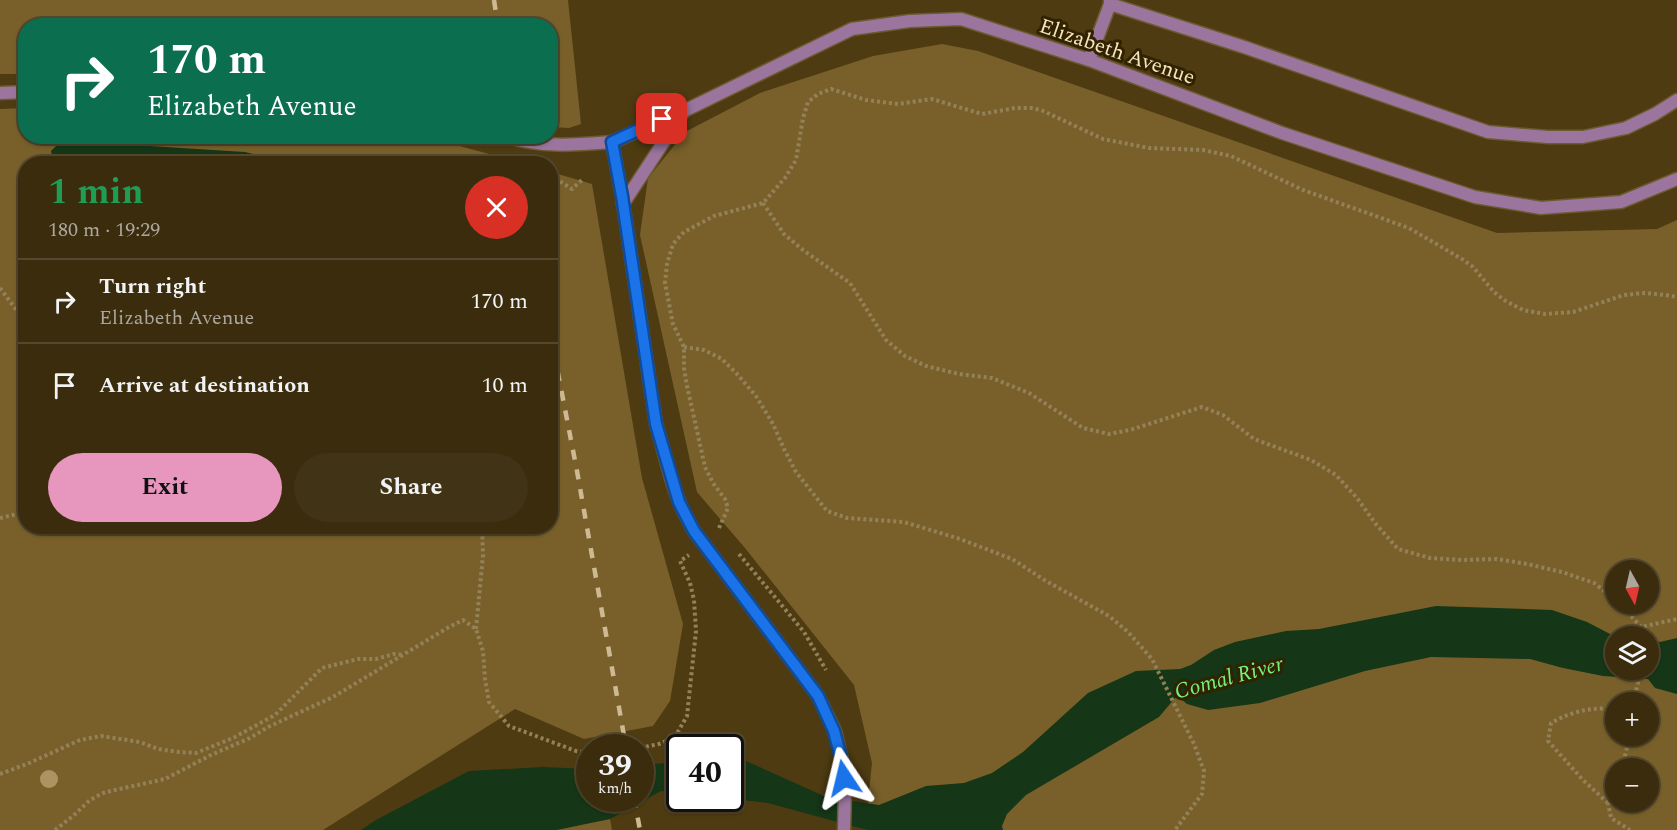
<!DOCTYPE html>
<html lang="en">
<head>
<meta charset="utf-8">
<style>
  :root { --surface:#3a2c0d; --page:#413416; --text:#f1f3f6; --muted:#aba79d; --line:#54482e; --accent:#e797bd }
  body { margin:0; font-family:Spectral,serif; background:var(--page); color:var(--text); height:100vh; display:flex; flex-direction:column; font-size:22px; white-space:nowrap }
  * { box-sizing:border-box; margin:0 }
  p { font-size:20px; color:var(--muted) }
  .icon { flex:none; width:33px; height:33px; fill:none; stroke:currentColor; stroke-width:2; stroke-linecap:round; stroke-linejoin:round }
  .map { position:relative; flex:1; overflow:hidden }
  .sheet { position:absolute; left:18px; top:156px; width:540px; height:378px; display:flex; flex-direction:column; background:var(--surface); border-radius:24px; box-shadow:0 2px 4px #0004,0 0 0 2px var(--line) }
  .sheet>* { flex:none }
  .hud { position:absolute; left:18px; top:18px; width:540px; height:126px; border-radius:24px; box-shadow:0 2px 4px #0004,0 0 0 2px var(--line); background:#0b6e4f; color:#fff; overflow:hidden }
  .needle { width:39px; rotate:172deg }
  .controls { position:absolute; left:1605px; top:560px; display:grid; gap:12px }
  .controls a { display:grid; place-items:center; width:54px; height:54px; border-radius:50%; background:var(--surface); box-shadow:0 2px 4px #0004,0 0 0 2px var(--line); font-size:30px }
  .speed { position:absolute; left:576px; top:734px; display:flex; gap:12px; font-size:30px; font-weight:700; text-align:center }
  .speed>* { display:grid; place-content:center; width:78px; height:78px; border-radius:50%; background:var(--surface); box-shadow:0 2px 4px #0004,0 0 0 2px var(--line); line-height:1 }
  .speed small { font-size:15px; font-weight:400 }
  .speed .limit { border:3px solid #111; border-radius:9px; background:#fff; color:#111 }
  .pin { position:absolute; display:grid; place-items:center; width:51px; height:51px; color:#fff; margin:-26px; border-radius:12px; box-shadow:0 3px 9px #0006 }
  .me { position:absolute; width:66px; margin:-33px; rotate:350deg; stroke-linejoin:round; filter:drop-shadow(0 0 4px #0008) }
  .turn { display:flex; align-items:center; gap:21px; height:126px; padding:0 30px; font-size:27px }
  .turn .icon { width:78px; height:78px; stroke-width:2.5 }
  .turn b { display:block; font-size:42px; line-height:51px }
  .round { display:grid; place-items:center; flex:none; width:63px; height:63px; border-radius:32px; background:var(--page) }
  .headline { display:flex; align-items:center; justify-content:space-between; height:102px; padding:0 30px }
  h1 { font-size:36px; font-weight:700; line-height:45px; color:#1e9e55 }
  .cta { display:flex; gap:12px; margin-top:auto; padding:12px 30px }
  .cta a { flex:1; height:69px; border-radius:36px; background:var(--accent); color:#111; font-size:24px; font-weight:700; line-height:69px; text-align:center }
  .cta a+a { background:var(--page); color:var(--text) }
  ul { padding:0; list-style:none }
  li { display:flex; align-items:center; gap:18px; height:84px; padding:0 30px; border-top:2px solid var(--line) }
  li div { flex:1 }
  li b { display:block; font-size:22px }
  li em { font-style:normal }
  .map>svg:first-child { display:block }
  .green { fill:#79602a; fill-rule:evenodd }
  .water { fill:#153617 }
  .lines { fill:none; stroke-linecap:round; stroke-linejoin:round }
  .service-casing { stroke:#6c5a30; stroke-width:15 }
  .tertiary-casing { stroke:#6c5a30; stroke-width:15 }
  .path { stroke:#938158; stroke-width:4; stroke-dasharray:3 3; stroke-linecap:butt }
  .service { stroke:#9b759e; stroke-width:12 }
  .tertiary { stroke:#9b759e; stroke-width:12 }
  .rail { stroke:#cdba93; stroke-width:4.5; stroke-dasharray:10 10; stroke-linecap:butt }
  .tree { fill:#ac9462 }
  .route-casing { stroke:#114b97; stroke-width:15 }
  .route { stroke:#1a73e8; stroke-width:10 }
  .labels { text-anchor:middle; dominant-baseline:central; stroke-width:6; stroke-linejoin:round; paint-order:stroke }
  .street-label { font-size:21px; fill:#f7e5bf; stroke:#312301 }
  .water-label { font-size:22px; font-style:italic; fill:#74f27a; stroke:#312301 }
</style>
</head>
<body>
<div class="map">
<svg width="1677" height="830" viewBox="0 0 1677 830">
  <rect width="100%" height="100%" fill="#4e3b11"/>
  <!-- green -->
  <g class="green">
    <path d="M 0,0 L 568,0 L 581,124 L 569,128 L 551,127 L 550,26 L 26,26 L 25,74 L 0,74 Z"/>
    <path d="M 942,44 L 978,51 L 1497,233 L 1657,229 L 1677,220 L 1677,830 L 865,830 L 872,763 L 854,685 L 745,548 L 697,492 L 640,235 L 648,178 L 685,132 L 760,93 L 873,56 ZM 1616,570 L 1648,570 L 1648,603 L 1616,603 ZM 1616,636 L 1648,636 L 1648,669 L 1616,669 ZM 1616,702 L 1648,702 L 1648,735 L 1616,735 ZM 1616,768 L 1648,768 L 1648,801 L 1616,801 Z"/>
    <path d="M 25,108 L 26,136 L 427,137 L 522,163 L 26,164 L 26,526 L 550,526 L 551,172 L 592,184 L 642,478 L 683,624 L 670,701 L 653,726 L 584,739 L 515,709 L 323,830 L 0,830 L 0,109 Z"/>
    <path d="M 610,819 L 612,830 L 542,830 Z"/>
  </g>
  <!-- water -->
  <g class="water">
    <path d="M 62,143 L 92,145 L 118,144 L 245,152 L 257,155 L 263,163 L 60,163 L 53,160 L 51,151 L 56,146 Z"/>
    <path d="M 1436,606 L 1552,610 L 1587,622 L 1612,635 L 1618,636 L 1616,636 L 1616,669 L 1648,669 L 1649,640 L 1660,642 L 1677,638 L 1677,694 L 1655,688 L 1648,679 L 1603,676 L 1563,668 L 1530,659 L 1431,657 L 1365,671 L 1260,703 L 1208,710 L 1187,704 L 1181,699 L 1175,698 L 1159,717 L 1026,795 L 1007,814 L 1002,826 L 1003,830 L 867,830 L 768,803 L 724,798 L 730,798 L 731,762 L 746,761 L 826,797 L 879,805 L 926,786 L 964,783 L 992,773 L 1023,752 L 1088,693 L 1136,671 L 1180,669 L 1191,665 L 1214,650 L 1235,642 L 1286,631 L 1319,629 Z"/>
    <path d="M 679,762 L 679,793 L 661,791 L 610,819 L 557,830 L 361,830 L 376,820 L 469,771 L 543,767 L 589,769 L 590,798 L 640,798 L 641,765 Z"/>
  </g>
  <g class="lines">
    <!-- service casing -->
    <g class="service-casing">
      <g id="service">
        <path d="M 1110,4 L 1244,47 L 1488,132 L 1548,137 L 1583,137 L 1626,128 L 1655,114 L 1677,100"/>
        <path d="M 1089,60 L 1110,4 L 1110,0"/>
      </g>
    </g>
    <!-- tertiary casing -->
    <g class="tertiary-casing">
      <g id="tertiary">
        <path d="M 0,93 L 26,92"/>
        <path d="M 505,136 C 541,148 574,145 612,142"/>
        <path d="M 623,204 L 684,111"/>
        <path d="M 844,830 L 845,790 L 843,765 L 835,731 L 818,696 L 694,531 C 689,521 683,512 679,501 C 669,477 664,450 656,424 L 622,196 L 612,142 L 686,110 L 852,29 L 910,21 L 961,19 L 1089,60 L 1282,133 L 1475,197 L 1541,208 L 1621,202 L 1677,179"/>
      </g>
    </g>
    <!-- path -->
    <g class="path">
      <path d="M 460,160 L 468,159 L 488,164"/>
      <path d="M 550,175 L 572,189 L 583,179"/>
      <path d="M 763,203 L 784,234 L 803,250 L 850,283 L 886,340 L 905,356 L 926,366 L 959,374 L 992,378 L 1029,393 L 1083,428 L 1109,434 L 1130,430 L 1202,407 L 1223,415 L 1254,439 L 1311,460 L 1336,475 L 1357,498 L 1375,523 L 1398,549 L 1430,558 L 1462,560 L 1497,559 L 1527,564 L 1562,572 L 1594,583 L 1616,600"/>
      <path d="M 0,288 L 26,323"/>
      <path d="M 684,347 L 704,350 L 722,359 L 737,374 L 756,396 L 773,424 L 784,449 L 796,472 L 827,511 L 847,518 L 904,522 L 960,539 L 1012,559 L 1046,581 L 1109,616 L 1128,632 L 1152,659 L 1194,744 L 1204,771 L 1202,794 L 1175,830"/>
      <path d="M 0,518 L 26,512"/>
      <path d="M 719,528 L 728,508 L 725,499 L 713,483 L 705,467 L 687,386 L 684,368 L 684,347 L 673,324 L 665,283 L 667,264 L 673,244 L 684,232 L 714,216 L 763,203 L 785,178 L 796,160 L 803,118 L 808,102 L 818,94 L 831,89 L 866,100 L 898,104 L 932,99 L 982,114 L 1015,108 L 1031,108 L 1041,110 L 1103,139 L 1149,148 L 1203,150 L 1231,156 L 1303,190 L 1409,228 L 1462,259 L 1473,267 L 1494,292 L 1504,300 L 1523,310 L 1545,314 L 1573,312 L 1624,295 L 1645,293 L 1666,295 L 1677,297"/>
      <path d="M 739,554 L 804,632 L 826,670"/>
      <path d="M 1619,603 L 1641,627"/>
      <path d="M 476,629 L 483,555 L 482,526"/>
      <path d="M 1641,636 L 1641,627 L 1677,619"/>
      <path d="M 1633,702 L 1638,683 L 1639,669"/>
      <path d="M 640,748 L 659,744 L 675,737 L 687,716 L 696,631 L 694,600 L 690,583 L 680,561 L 689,555"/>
      <path d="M 1622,768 L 1630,735"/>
      <path d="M 0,774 L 27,764 L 80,740 L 101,736 L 140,742 L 158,749 L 179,752 L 196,753 L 233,738 L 275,715 L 322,668 L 358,659 L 376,659 L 394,654 L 403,655"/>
      <path d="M 1616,786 L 1608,803 L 1611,818 L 1630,830"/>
      <path d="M 1608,803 L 1583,780 L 1548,741 L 1551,723 C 1572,711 1592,707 1616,709"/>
      <path d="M 55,830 L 73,816 L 90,800 L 103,793 L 115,790 L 165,779 L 211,755 L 250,738 L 268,727 L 333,697 L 449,627 L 463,620 L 476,629 L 483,651 L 485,679 L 489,702 L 509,726 L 576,751 L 590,753"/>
    </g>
    <!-- service -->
    <use href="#service" class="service"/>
    <!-- tertiary -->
    <use href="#tertiary" class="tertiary"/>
    <!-- rail -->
    <g class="rail">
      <path d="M 494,0 L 498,26"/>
      <path d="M 518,136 L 522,164"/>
      <path d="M 550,332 L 577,471 L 626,747"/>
      <path d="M 634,798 L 640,830"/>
    </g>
  </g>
  <!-- trees -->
  <circle class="tree" cx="49" cy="779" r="9"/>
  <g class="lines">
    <!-- route casing -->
    <g class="route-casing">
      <path id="route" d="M 662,119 L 612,142 L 622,196 L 656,424 L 679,502 L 694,531 L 818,696 L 834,731 L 843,765 L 844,778"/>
    </g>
    <!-- route -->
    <use href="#route" class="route"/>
  </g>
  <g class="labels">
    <!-- street labels -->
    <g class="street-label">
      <text transform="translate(1117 52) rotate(19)">Elizabeth Avenue</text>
    </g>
    <!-- water labels -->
    <g class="water-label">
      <text transform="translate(1229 678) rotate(-15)">Comal River</text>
    </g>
  </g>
</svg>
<div class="controls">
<a><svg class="needle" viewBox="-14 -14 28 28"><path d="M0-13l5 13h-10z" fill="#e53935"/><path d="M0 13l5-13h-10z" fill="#aba79d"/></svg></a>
<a><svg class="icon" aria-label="layers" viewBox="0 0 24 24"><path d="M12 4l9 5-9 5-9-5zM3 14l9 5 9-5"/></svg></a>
<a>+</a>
<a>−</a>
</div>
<div class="speed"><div>39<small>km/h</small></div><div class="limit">40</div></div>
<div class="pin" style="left:662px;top:119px;background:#d93025"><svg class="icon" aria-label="arrive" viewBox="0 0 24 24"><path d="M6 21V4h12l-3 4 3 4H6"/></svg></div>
<svg class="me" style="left:844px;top:778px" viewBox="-20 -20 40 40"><path d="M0-17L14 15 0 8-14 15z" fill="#1a73e8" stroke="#fff" stroke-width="4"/></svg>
<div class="hud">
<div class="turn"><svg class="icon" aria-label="right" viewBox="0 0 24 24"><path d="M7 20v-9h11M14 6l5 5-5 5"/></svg><div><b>170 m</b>Elizabeth Avenue</div></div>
</div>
<section class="sheet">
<div class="headline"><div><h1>1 min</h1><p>180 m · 19:29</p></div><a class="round" style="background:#d93025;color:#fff"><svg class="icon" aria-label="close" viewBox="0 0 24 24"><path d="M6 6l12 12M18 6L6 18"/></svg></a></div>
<ul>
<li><svg class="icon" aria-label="right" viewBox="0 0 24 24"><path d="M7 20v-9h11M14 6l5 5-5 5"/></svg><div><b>Turn right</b><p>Elizabeth Avenue</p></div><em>170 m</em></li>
<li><svg class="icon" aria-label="arrive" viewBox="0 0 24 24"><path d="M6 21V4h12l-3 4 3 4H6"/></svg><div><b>Arrive at destination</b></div><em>10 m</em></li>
</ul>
<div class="cta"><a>Exit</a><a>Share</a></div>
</section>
</div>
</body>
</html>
